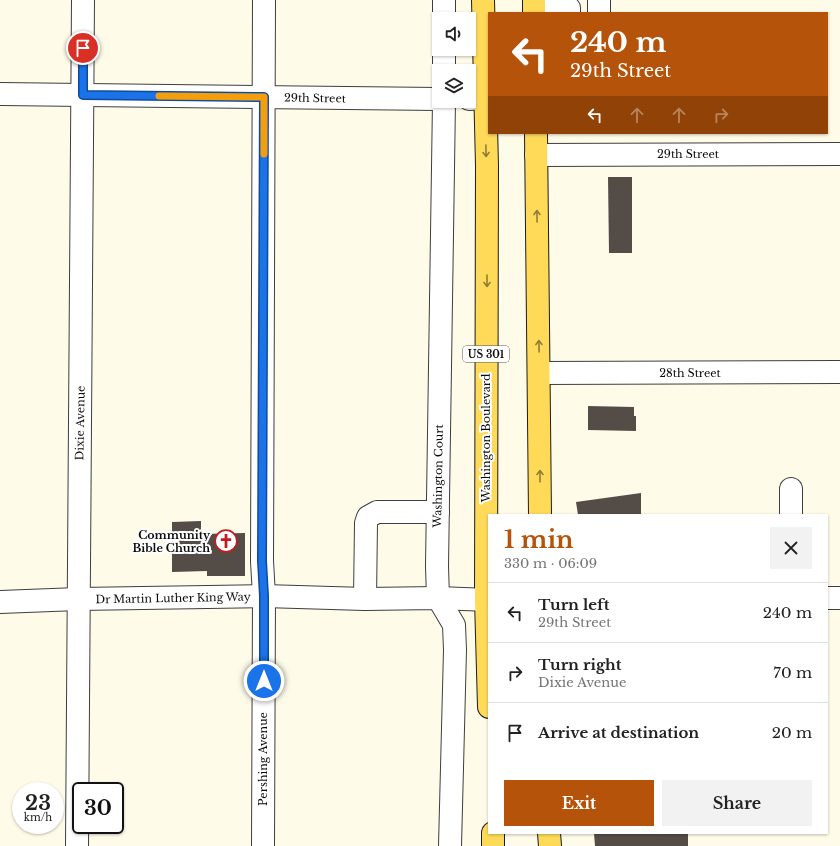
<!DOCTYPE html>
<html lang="en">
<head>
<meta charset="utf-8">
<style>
  :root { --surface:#fff; --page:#f2f2f2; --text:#222; --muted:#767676; --line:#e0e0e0; --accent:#b45309 }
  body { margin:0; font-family:"Libre Baskerville",serif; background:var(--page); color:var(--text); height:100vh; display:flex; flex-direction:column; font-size:15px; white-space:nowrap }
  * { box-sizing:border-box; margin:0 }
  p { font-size:13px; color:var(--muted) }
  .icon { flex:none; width:22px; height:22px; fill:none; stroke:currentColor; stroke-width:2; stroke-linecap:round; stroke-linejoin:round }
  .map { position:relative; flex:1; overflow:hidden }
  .drawer { position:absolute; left:488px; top:514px; width:340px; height:320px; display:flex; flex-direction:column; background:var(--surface); border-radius:0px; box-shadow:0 1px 3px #0004 }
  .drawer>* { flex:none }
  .banner { position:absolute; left:488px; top:12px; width:340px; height:122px; border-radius:0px; box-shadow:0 1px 3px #0004; background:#b45309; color:#fff; overflow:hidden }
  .fabs { position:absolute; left:432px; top:12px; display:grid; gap:8px }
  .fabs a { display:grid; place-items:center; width:44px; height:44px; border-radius:0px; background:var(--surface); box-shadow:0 1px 3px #0004; font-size:20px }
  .speed { position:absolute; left:12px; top:782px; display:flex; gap:8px; font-size:20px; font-weight:700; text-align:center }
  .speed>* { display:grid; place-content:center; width:52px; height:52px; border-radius:50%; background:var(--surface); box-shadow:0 1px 3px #0004; line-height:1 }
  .speed small { font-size:10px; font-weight:400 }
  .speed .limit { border:2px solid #111; border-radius:6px; background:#fff; color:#111 }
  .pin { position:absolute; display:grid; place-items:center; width:34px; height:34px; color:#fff; margin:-17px; border:2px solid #fff; border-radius:50%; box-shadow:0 1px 4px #0007 }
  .me { position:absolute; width:44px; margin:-22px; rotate:0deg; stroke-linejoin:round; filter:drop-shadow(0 0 3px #0008) }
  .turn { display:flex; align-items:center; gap:14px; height:84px; padding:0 16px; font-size:18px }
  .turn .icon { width:52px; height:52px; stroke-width:2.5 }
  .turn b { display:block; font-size:28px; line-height:34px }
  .lanes { display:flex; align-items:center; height:38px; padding:0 16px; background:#0003; justify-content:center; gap:20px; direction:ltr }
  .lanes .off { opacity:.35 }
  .round { display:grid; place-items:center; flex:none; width:42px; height:42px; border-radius:0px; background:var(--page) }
  .overview { display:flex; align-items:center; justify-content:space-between; height:68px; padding:0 16px }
  h1 { font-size:24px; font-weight:700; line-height:30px; color:var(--accent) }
  .action { display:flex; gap:8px; margin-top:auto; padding:8px 16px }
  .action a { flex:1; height:46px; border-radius:0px; background:var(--accent); color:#fff; font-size:16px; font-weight:700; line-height:46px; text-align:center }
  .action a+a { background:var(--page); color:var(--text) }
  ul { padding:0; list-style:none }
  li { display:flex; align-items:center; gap:12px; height:60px; padding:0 16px; border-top:1px solid var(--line) }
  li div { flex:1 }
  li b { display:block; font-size:15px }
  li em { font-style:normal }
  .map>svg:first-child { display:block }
  .building { fill:#544c47 }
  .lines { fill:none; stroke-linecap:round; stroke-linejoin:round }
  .minor-casing { stroke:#3e3e3e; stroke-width:24 }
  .major-casing { stroke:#1c1c1c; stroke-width:24 }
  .minor { stroke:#fff; stroke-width:22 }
  .major { stroke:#ffda59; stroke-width:22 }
  .oneway { stroke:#917d36 }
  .route-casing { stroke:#114b97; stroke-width:10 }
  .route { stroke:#1a73e8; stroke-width:7 }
  .slow { stroke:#f59e0b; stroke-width:7 }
  .labels { text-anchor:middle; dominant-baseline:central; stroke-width:4; stroke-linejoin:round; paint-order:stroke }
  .shield { fill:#fff; stroke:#545454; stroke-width:1 }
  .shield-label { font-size:10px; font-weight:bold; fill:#0b0b0b }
  .street-label { font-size:11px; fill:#0b0b0b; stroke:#fff }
  .poi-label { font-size:11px; font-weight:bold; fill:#0b0b0b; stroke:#fff; text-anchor:end }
</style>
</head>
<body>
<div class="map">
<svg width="840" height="846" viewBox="0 0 840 846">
  <rect width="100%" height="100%" fill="#fffbe9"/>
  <!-- building -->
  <g class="building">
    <path d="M 608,177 L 632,177 L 632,253 L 609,253 Z"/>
    <path d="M 588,406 L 634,407 L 634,416 L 636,416 L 636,431 L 588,430 Z"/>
    <path d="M 641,493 L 641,515 L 578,515 L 576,502 Z"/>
    <path d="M 201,521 L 201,534 L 245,533 L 245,576 L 207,576 L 207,571 L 172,572 L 172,522 Z"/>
    <path d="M 594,833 L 688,833 L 688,846 L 595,846 Z"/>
  </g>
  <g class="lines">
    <!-- minor casing -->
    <g class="minor-casing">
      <g id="minor">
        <path d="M 444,0 L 444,19"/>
        <path d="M 599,0 L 599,13"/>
        <path d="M 534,9 L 569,8 L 569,13"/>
        <path d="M 444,49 L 444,71"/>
        <path d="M 0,94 L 439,99"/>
        <path d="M 469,99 L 485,98"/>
        <path d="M 444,101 L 437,566 L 438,598 L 454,625 L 455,650 L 450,846"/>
        <path d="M 536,155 L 840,154"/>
        <path d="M 539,373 L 840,372"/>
        <path d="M 791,489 L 791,515"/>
        <path d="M 827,598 L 840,598"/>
        <path d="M 365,599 L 366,523 L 368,517 L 377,512 L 438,512"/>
        <path d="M 0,602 L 78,599 L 264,596 L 365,599 L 438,598 L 489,600"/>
        <path d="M 77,846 L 83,0"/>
        <path d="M 263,846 L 264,596 L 262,561 L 264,0"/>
      </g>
    </g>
    <!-- major casing -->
    <g class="major-casing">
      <g id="major">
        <path d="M 483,0 L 487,166 L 486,600 L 489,707"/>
        <path d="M 534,0 L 534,13"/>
        <path d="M 536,133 L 540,515"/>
        <path d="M 493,833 L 493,846"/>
        <path d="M 549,833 L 550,846"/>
      </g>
    </g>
    <!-- minor -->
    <use href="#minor" class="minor"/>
    <!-- major -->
    <use href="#major" class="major"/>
  </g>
  <!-- one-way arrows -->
  <defs><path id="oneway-shaft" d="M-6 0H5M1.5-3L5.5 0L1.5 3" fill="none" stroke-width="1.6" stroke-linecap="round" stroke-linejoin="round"/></defs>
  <g class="oneway">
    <use href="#oneway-shaft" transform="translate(486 151) rotate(89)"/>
    <use href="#oneway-shaft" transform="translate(537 216) rotate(-91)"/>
    <use href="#oneway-shaft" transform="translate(487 281) rotate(90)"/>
    <use href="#oneway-shaft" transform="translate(539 346) rotate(-91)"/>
    <use href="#oneway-shaft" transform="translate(540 476) rotate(-90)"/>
  </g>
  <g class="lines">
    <!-- route casing -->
    <g class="route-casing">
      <path id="route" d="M 83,48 L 83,95 L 264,97 L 262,561 L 264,596 L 264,681"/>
    </g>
    <!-- route -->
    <use href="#route" class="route"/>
    <!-- slow -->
    <path class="slow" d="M 159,96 L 264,97 L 264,154"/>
  </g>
  <!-- icons -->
  <defs>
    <g id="church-ring" transform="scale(1.15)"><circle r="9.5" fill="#fff" stroke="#c21c20" stroke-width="1.5"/><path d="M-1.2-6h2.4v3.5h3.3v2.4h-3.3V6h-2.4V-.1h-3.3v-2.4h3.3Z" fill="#c21c20"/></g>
  </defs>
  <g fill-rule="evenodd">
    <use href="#church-ring" x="226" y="541"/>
  </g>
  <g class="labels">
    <!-- shield labels -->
    <rect class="shield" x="463" y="346" width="46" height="16" rx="3"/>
    <g class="shield-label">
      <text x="486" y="354">US 301</text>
    </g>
    <!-- street labels -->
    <g class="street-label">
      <text transform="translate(315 98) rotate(1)">29th Street</text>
      <text x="688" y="154">29th Street</text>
      <text x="690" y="373">28th Street</text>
      <text transform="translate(80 423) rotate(-89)">Dixie Avenue</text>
      <text transform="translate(486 438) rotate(-90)">Washington Boulevard</text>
      <text transform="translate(438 476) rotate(-89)">Washington Court</text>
      <text transform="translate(173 598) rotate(-1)">Dr Martin Luther King Way</text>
      <text transform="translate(263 759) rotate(-90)">Pershing Avenue</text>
    </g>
    <!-- poi labels -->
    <g class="poi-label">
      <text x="210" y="535">Community<tspan x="210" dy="13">Bible Church</tspan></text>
    </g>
  </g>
</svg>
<div class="fabs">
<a><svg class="icon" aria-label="sound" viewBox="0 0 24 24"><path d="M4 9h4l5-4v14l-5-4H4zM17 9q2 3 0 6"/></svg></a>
<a><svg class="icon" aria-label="layers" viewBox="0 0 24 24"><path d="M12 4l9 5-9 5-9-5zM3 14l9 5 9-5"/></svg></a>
</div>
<div class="speed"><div>23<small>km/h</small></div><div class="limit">30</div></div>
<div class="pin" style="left:83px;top:48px;background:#d93025"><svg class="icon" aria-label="arrive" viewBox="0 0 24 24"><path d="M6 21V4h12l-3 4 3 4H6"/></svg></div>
<svg class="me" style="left:264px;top:681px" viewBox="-20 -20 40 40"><circle r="17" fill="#1a73e8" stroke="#fff" stroke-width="3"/><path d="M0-11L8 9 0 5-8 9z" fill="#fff"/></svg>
<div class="banner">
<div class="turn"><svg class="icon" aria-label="left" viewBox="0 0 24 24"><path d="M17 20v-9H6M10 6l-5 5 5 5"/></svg><div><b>240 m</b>29th Street</div></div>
<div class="lanes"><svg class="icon" aria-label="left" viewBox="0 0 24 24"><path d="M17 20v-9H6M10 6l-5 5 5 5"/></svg><svg class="icon off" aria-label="ahead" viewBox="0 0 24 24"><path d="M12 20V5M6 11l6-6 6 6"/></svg><svg class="icon off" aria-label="ahead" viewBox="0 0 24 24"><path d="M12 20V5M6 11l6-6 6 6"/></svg><svg class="icon off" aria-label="right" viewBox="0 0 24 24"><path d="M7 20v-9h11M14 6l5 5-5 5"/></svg></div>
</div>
<section class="drawer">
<div class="overview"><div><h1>1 min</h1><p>330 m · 06:09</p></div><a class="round"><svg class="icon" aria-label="close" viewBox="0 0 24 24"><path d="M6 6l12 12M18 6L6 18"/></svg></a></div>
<ul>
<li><svg class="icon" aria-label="left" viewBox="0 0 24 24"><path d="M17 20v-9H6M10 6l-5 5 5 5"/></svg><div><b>Turn left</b><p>29th Street</p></div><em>240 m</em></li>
<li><svg class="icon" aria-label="right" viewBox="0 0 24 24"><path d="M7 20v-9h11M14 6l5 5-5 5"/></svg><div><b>Turn right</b><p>Dixie Avenue</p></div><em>70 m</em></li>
<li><svg class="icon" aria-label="arrive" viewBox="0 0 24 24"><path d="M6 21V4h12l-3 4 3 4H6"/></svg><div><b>Arrive at destination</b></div><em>20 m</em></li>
</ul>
<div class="action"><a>Exit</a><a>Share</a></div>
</section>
</div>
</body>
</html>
